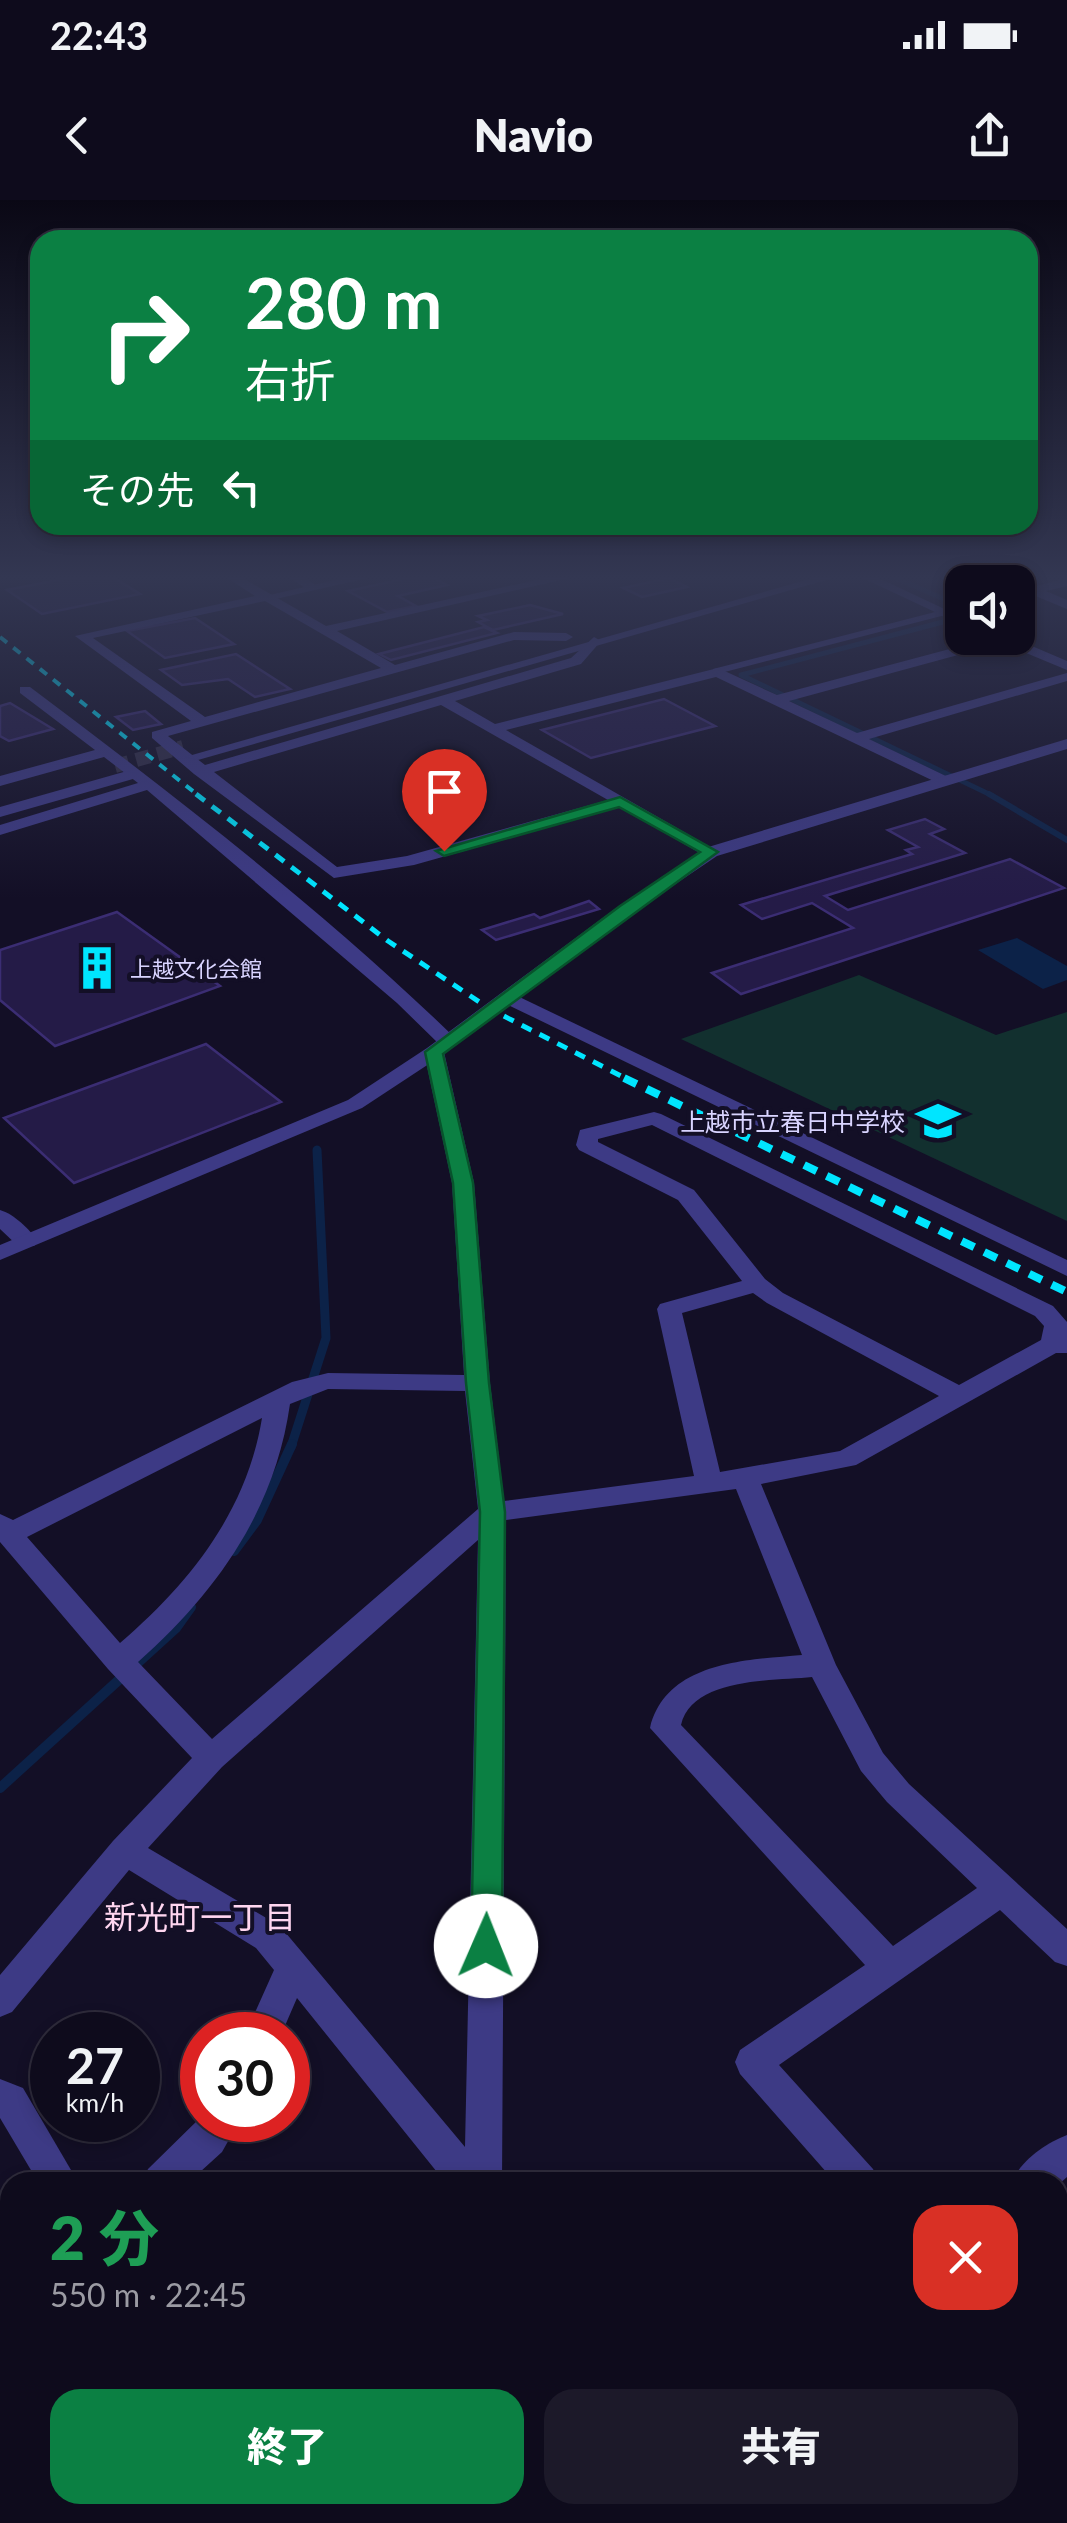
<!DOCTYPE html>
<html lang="ja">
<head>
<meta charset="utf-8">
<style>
  :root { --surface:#0e0b1c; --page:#1c1929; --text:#f1f3f6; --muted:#9b9ba3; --line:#2e2b3b; --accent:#0b8043 }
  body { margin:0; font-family:Lato,"Noto Sans JP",sans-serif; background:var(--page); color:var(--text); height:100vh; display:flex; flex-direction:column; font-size:38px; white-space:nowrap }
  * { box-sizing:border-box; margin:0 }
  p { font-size:32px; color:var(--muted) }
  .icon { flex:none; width:55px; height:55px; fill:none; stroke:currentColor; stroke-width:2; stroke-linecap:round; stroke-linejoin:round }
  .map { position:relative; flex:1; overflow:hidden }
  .details { position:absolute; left:0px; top:1972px; width:1068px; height:352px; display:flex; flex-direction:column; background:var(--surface); border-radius:30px 30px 0 0; box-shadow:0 5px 15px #0003,0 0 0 2px var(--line) }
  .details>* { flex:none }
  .guide { position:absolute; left:30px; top:30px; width:1008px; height:305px; border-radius:30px; box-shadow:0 5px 15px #0003,0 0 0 2px var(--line); background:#0b8043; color:#fff; overflow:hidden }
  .tools { position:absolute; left:945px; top:365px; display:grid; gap:20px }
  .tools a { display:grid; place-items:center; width:90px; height:90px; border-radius:20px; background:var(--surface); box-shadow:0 5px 15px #0003,0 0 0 2px var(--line); font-size:50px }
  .speed { position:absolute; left:30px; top:1812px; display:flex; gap:20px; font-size:50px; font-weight:700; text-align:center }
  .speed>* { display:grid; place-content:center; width:130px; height:130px; border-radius:50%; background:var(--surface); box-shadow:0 5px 15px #0003,0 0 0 2px var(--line); line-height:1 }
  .speed small { font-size:25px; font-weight:400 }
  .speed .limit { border:15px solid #d22; background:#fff; color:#111 }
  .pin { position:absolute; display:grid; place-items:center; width:85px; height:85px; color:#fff; margin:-102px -42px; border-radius:50% 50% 50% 0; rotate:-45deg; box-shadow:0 0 10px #0007 }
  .pin .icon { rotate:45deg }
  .me { position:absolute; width:110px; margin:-55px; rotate:1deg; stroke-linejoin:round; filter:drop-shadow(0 0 8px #0008) }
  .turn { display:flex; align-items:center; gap:35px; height:210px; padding:0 50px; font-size:45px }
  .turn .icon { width:130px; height:130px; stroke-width:2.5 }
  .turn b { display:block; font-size:70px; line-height:85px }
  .then { display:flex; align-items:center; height:95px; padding:0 50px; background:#0003; gap:20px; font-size:38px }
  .round { display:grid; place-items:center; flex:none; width:105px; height:105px; border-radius:30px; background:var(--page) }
  .summary { display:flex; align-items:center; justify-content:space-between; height:170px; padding:0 50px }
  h1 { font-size:60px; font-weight:800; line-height:75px; color:#1e9e55 }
  .primary-button { display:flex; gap:20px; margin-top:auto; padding:20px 50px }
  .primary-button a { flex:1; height:115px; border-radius:30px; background:var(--accent); color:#fff; font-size:40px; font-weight:800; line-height:115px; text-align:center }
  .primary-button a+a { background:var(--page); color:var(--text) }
  .status { display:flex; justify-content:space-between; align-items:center; height:70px; padding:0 50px; background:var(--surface); direction:ltr }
  .status svg { height:28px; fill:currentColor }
  header { display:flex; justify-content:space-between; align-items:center; height:130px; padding:0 50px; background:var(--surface); font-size:45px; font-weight:800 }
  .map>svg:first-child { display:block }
  .green { fill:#12302f }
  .water { fill:#0c2248 }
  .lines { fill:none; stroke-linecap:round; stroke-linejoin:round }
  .stream-far3 { stroke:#0c2248; stroke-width:5 }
  .stream-far2 { stroke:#0c2248; stroke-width:6 }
  .stream-far1 { stroke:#0c2248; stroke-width:9 }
  .stream { stroke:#0c2248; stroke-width:10 }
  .building { fill:#241b47; stroke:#3b2d73; stroke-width:2.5 }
  .tertiary-tunnel { stroke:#312d47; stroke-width:14; stroke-dasharray:14 8; stroke-linecap:butt }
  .minor { fill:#3d3a85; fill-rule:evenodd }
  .tertiary { fill:#3d3a85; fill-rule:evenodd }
  .rail-far2 { stroke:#00e5ff; stroke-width:4; stroke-dasharray:9 8; stroke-linecap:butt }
  .rail-far1 { stroke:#00e5ff; stroke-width:5; stroke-dasharray:11 9; stroke-linecap:butt }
  .rail { stroke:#00e5ff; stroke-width:8; stroke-dasharray:14 11; stroke-linecap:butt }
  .route { fill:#0b8043; stroke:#07532c; stroke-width:2.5 }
  .labels { text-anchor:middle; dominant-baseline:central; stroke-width:8; stroke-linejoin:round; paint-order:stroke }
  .far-poi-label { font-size:22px; fill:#d9d4ff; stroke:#130f26; text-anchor:start }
  .poi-label { font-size:25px; fill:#d9d4ff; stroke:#130f26; text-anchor:end }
  .near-neighbourhood-label { font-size:32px; fill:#ffd6f0; stroke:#130f26 }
</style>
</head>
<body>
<div class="status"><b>22:43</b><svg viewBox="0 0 49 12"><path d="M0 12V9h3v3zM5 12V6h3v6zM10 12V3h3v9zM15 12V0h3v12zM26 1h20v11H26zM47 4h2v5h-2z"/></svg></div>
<header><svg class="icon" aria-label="back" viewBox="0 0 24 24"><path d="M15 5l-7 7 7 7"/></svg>Navio<svg class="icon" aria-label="share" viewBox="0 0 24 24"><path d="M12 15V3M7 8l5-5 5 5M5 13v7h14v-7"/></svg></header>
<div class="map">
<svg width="1067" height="2323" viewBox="0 0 1067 2323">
  <rect width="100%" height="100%" fill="#130f26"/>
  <!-- green -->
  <path class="green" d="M 859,775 L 996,835 L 1067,812 L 1067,1021 L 681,839 Z"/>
  <!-- water -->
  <path class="water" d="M 1017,738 L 1067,766 L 1067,780 L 1043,789 L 978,750 Z"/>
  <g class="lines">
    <!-- stream-far3 -->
    <g class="stream-far3">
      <path d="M 887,374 L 962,407"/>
      <path d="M 962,417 L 741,475 L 993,596"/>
    </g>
    <!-- stream-far2 -->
    <path class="stream-far2" d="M 989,594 L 1067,640"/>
    <!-- stream-far1 -->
    <path class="stream-far1" d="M 291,1247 L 326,1138 L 317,950"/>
    <!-- stream -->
    <g class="stream">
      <path d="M 234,1351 L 257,1320 L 292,1244"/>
      <path d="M 0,1588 L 176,1428 L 191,1407"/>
    </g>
  </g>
  <!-- building -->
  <g class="building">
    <path d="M 88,374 L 108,374 L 140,394 L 42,414 L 7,390 Z"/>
    <path d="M 426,374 L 447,385 L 398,396 L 416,406 L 387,412 L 348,391 Z"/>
    <path d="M 669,378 L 687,387 L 642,397 L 623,388 Z"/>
    <path d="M 530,405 L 563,414 L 493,430 L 478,422 L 487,420 L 478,416 Z"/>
    <path d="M 195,418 L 234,444 L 165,458 L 127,431 Z"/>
    <path d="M 484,427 L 497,433 L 391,460 L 379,454 Z"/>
    <path d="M 236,454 L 290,489 L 255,497 L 228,479 L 182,485 L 161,470 Z"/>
    <path d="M 664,499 L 715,526 L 591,558 L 542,530 Z"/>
    <path d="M 10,503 L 53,529 L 9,541 L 0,536 L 0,506 Z"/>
    <path d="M 145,511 L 161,524 L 133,530 L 116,517 Z"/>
    <path d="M 925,619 L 944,629 L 930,634 L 965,653 L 825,696 L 848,710 L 1010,659 L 1064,688 L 741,794 L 712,773 L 853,728 L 812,703 L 762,719 L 741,705 L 912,654 L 906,650 L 918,647 L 888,630 Z"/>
    <path d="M 589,701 L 599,709 L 496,740 L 482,730 L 534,714 L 540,718 Z"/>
    <path d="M 117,712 L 220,786 L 55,846 L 0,800 L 0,750 Z"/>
    <path d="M 206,844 L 281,902 L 74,983 L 4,918 Z"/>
  </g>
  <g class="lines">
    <!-- tertiary-tunnel -->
    <path class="tertiary-tunnel" d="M 115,566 L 183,547"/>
    <!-- minor -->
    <g class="minor">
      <path d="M 221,374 L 236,374 L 326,426 L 564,374 L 587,374 L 337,431 L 395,465 L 514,432 L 566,433 L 573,437 L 566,441 L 514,440 L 168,536 L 205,565 L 571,458 L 594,437 L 601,441 L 581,464 L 455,501 L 495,524 L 718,468 L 777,495 L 991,438 L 1013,438 L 1067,461 L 1067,470 L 1002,443 L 789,501 L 857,533 L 1067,473 L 1067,481 L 869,539 L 948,577 L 948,583 L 942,585 L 716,477 L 506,530 L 719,652 L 705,656 L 620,607 L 414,665 L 334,678 L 194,574 L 152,538 L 152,532 L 191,521 L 75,436 L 255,396 ZM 265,401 L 381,468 L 205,517 L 93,438 ZM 441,505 L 608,600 L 407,656 L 337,667 L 214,572 Z"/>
      <path d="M 283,374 L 298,374 L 319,387 L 309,390 Z"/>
      <path d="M 1067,378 L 1067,386 L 1046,391 L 1067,400 L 1067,409 L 1033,395 L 1018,399 L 1018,391 Z"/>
      <path d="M 947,409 L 962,415 L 962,424 L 942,416 L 941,413 Z"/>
      <path d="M 20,487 L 30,487 C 175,596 322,709 453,836 L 453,844 L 439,844 L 397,803 L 147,590 L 0,635 L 0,625 L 138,583 L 104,557 L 0,586 L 0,576 L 95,550 L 20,493 Z"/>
      <path d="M 507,791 L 1067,1060 L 1067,1076 L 500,801 L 497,797 Z"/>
      <path d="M 434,846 L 444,852 L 474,983 L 490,1183 L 504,1301 L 694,1276 L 657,1109 L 660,1104 L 742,1081 L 678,1000 L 579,950 L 576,945 L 580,930 L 654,912 L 661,914 L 1053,1106 L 1067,1122 L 1067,1153 L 1056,1153 L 856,1265 L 761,1284 L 836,1465 L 883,1553 L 909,1584 L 1067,1729 L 1067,1766 L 1055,1762 L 1000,1710 L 779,1865 L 873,1969 L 879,1982 L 835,1982 L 740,1874 L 735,1862 L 740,1850 L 865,1765 L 650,1528 C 666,1462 745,1460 802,1455 L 736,1289 L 506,1320 L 502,1982 L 445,1982 L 297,1798 L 281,1835 L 245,1835 L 274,1770 L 256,1748 L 129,1670 L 12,1812 L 0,1817 L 0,1775 L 113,1641 L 192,1558 L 108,1469 L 0,1342 L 0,1314 L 13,1320 L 292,1182 L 328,1173 L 464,1175 L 452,983 L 424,852 ZM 652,925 L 1035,1116 L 1044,1126 L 1041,1140 L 959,1185 L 783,1093 L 765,1079 L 694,990 L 598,942 L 598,939 ZM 753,1093 L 767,1103 L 939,1196 L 840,1251 L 720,1272 L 682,1113 ZM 328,1189 L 465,1191 L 478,1309 L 212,1539 L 138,1462 C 217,1392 275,1310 290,1204 ZM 262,1218 C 247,1311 190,1383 120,1443 L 27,1337 ZM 478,1340 L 465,1947 L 280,1726 L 148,1648 L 222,1567 ZM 812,1477 L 861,1571 L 887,1602 L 977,1688 L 893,1746 L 681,1525 C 692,1477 774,1481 812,1477 Z"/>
      <path d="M 0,1010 C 14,1014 29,1029 38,1041 L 34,1046 L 18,1046 L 0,1029 Z"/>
      <path d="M 0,1879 L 23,1888 L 78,1982 L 38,1982 L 0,1918 Z"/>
      <path d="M 202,1916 L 202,1920 L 240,1920 L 222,1952 L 189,1982 L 142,1982 L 148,1969 Z"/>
      <path d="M 1067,1935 L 1067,1977 L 1058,1985 L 1012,1982 C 1020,1961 1046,1943 1067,1935 Z"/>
      <path d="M 1058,2185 L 1067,2189 L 1067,2238 L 1058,2234 Z"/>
      <path d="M 129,2315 L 181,2315 L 177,2323 L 126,2323 Z"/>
      <rect x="461" y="2315" width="44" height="8"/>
      <path d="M 621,2315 L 671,2315 L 667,2323 L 618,2323 Z"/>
    </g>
    <!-- tertiary -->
    <g class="tertiary">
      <path d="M 361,374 L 385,374 L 267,401 L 261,397 Z"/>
      <path d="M 827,374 L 847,374 L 198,560 L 185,557 Z"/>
      <path d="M 854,374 L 870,374 L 953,413 L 713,475 L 713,469 L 935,412 Z"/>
      <path d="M 1067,539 L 1067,549 L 717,656 L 631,714 L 441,856 L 362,908 L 0,1060 L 0,1045 L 348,900 L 427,848 L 619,706 L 705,648 Z"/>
      <path d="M 127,571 L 133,573 L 133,579 L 0,617 L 0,607 Z"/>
    </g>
    <!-- rail-far2 -->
    <path class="rail-far2" d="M 0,437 L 199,596"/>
    <!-- rail-far1 -->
    <path class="rail-far1" d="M 196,594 L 388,741 L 490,809 L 629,880"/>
    <!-- rail -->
    <path class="rail" d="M 624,878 L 1067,1092"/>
  </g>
  <!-- sky -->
  <linearGradient id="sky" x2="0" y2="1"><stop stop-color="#0a0815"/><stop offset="0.54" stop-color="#333752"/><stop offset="1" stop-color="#333752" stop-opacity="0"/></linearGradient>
  <rect width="1067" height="699" fill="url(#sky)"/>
  <!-- route -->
  <path class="route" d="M 620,597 L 718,652 L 443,854 L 473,983 L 489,1183 L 505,1312 L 502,1746 L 498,1756 L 486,1760 L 475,1756 L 471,1746 L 480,1312 L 466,1183 L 453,983 L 425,852 L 620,706 L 700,652 L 619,607 L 444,656 L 436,651 Z"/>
  <!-- icons -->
  <defs>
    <g id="building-bare" transform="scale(3.45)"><path d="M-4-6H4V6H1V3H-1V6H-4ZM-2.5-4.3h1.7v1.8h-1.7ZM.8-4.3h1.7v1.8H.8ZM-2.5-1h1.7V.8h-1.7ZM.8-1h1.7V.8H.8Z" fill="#00e5ff" stroke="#130f26" stroke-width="2.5" paint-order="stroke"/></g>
    <g id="school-bare" transform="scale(3.45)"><path d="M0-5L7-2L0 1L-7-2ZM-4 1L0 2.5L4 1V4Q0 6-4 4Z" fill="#00e5ff" stroke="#130f26" stroke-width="2.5" paint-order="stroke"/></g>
  </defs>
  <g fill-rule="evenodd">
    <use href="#building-bare" x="97" y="768"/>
    <use href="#school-bare" x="938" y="921"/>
  </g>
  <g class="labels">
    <!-- far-poi labels -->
    <g class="far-poi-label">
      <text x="130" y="768">上越文化会館</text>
    </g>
    <!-- poi labels -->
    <g class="poi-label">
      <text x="905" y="921">上越市立春日中学校</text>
    </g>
    <!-- near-neighbourhood labels -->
    <g class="near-neighbourhood-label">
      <text x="200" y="1716">新光町一丁目</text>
    </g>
  </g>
</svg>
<div class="tools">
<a><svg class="icon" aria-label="sound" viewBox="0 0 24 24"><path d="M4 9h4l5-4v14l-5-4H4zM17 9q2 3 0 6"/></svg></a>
</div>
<div class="speed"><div>27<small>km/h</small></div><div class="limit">30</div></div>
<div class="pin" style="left:444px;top:651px;background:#d93025"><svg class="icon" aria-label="arrive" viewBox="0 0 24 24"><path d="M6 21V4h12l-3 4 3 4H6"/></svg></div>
<svg class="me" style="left:486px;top:1746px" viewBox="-20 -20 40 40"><circle r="19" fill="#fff"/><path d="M0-13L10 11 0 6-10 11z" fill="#0b8043"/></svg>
<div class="guide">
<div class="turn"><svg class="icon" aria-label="right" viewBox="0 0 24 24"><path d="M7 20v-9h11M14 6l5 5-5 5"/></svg><div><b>280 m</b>右折</div></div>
<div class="then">その先<svg class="icon" aria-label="left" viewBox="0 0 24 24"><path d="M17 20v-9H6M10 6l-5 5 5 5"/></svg></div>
</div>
<section class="details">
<div class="summary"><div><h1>2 分</h1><p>550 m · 22:45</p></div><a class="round" style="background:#d93025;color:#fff"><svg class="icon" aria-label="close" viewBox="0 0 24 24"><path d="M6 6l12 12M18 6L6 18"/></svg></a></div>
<div class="primary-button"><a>終了</a><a>共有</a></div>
</section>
</div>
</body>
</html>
